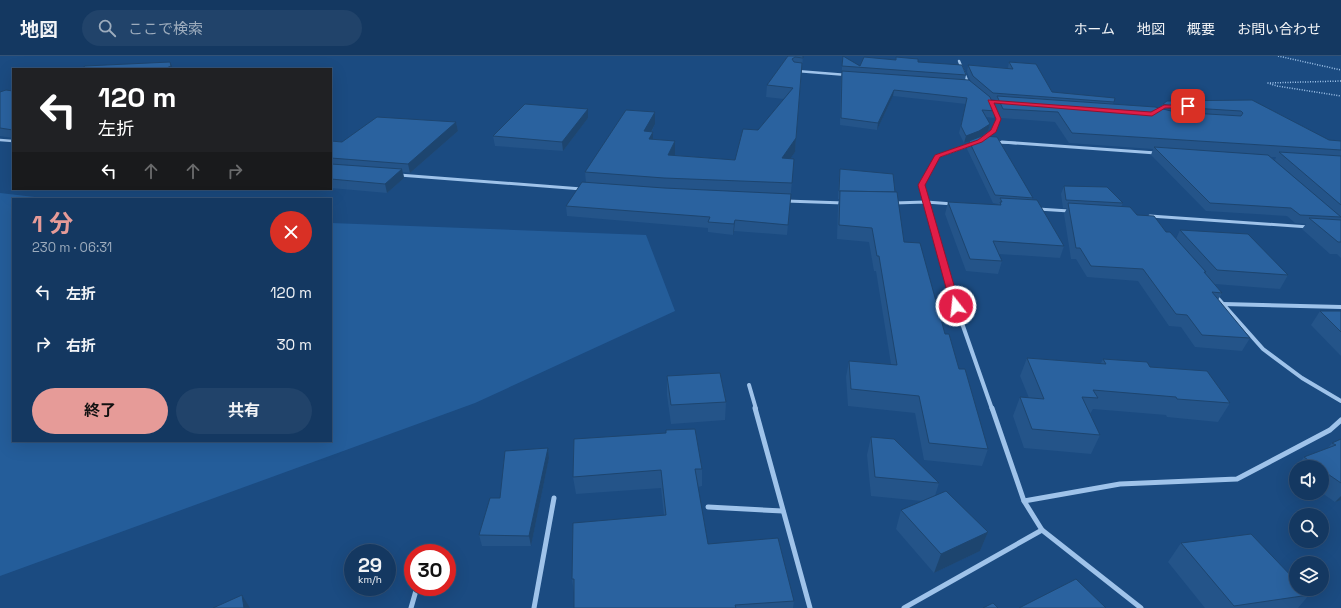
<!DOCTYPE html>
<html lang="ja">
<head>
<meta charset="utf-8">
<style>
  :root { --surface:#143861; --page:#21436a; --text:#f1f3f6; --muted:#9dacbd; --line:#335276; --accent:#e69b98 }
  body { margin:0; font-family:"Space Grotesk","Noto Sans JP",sans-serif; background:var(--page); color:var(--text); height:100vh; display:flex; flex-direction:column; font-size:15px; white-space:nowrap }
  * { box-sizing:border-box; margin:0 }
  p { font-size:13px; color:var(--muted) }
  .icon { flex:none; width:22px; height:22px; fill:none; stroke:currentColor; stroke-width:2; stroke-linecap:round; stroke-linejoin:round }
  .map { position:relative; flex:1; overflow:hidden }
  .side { position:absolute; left:12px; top:142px; width:320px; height:244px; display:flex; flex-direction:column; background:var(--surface); border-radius:0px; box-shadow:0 4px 16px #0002,0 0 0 1px var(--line) }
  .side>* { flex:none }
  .top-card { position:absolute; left:12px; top:12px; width:320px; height:122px; border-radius:0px; box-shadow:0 4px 16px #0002,0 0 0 1px var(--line); background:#202124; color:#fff; overflow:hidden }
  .controls { position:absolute; left:1289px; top:404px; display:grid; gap:8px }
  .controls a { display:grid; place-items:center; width:40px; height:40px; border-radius:50%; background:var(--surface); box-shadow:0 4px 16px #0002,0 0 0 1px var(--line); font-size:20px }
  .speed { position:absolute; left:344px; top:488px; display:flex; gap:8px; font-size:20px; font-weight:700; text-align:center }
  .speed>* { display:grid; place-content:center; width:52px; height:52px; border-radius:50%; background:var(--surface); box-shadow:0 4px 16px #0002,0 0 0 1px var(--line); line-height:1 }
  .speed small { font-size:10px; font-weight:400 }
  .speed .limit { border:6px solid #d22; background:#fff; color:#111 }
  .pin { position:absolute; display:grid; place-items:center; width:34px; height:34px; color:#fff; margin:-17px; border-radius:8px; box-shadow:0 2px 6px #0006 }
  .me { position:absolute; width:44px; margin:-22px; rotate:344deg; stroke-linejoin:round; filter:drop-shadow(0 0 3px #0008) }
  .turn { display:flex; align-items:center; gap:14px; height:84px; padding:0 20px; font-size:18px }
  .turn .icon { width:52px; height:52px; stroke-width:2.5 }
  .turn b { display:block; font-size:28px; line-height:34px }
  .lanes { display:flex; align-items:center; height:38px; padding:0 20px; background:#0003; justify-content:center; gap:20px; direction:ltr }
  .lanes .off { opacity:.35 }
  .round { display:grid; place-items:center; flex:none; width:42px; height:42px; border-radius:21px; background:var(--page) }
  .overview { display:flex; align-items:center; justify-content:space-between; height:68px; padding:0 20px }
  h1 { font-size:24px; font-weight:700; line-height:30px; color:var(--accent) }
  .action { display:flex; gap:8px; margin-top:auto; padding:8px 20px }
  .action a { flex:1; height:46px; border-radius:24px; background:var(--accent); color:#111; font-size:16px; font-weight:700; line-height:46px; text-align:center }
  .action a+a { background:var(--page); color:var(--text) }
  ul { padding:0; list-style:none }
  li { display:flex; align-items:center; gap:12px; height:52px; padding:0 20px }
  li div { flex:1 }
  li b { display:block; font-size:15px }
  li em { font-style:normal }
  header { display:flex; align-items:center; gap:24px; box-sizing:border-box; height:56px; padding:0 20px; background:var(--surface); border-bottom:1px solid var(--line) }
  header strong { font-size:19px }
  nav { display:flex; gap:22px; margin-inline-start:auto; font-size:14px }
  .search { width:280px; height:36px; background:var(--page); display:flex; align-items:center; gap:10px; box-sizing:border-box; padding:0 14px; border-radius:22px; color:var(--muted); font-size:15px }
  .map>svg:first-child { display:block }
  .green { fill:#245d9a }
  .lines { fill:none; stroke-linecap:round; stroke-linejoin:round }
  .path { stroke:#9fc3ea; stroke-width:1.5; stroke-dasharray:1 1.5; stroke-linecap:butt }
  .minor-far3 { stroke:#9fc3ea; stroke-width:2.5 }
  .minor-far2 { stroke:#9fc3ea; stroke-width:3 }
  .minor-far1 { stroke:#9fc3ea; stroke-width:4 }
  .minor { stroke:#9fc3ea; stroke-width:5 }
  .wall { fill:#245489; fill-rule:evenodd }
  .shaded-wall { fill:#1d456f }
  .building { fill:#2a629f; stroke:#1d456f }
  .route { fill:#e11d48; stroke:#92132f }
</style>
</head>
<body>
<header>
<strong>地図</strong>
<div class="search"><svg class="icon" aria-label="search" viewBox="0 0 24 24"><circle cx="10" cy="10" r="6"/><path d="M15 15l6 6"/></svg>ここで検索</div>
<nav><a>ホーム</a><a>地図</a><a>概要</a><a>お問い合わせ</a></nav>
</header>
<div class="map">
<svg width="1341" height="552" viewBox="0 0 1341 552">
  <rect width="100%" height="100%" fill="#1b4b81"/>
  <!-- green -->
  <path class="green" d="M 0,137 L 52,143 L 13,143 L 13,385 L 331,385 L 331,167 L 646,179 L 675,255 L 475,347 L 0,520 Z"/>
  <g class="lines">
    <!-- path -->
    <g class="path">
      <path d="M 1278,0 L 1341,14"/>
      <path d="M 1341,25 L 1268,27 L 1277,30 L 1341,40"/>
    </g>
    <!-- minor-far3 -->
    <g class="minor-far3">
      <path d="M 959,5 L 969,29"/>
      <path d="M 797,15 L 847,19"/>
      <path d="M 984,83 L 994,75 L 998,63 L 993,53"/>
      <path d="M 0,84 L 13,85"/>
      <path d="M 995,86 L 1016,87"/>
    </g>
    <!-- minor-far2 -->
    <g class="minor-far2">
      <path d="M 1002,86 L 1156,97"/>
      <path d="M 399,119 L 582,133"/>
      <path d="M 786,145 L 844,147"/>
      <path d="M 894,147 L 926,146 L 953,148"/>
      <path d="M 1038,153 L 1069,155"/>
      <path d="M 1150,160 L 1309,171"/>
      <path d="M 943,202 L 922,129 L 938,100 L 972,88"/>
    </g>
    <!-- minor-far1 -->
    <g class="minor-far1">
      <path d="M 942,201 L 956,250 L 992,353"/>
      <path d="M 1215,239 L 1263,293 L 1302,322 L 1341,345"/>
      <path d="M 1223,248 L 1341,251"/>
      <path d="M 749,329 L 756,353"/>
    </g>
    <!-- minor -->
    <g class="minor">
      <path d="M 755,352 L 810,552"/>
      <path d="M 992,352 L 1024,445 L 1042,474 L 1141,552"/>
      <path d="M 1024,445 L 1120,428 L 1237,423 L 1330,374 L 1341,364"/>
      <path d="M 708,451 L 783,455"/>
      <path d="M 411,552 L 417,531"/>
      <path d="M 534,552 L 554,442"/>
      <path d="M 904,552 L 1042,474"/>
    </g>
  </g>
  <!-- wall -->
  <g class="wall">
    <path d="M 788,0 L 803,0 L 795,96 L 790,103 L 794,103 L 787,179 L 734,175 L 733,179 L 708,176 L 708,172 L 567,160 L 566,150 L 586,127 L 585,116 L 655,68 L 652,75 L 653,76 L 653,84 L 675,85 L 674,99 L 735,104 L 758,74 L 784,43 L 766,41 L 767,29 Z"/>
    <path d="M 843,0 L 860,10 L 895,4 L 896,1 L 918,6 L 966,19 L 965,24 L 971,26 L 967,16 L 968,9 L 1008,12 L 1009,6 L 1052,36 L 1114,46 L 1113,48 L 1161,53 L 1163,48 L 1252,44 L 1329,84 L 1341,85 L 1341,202 L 1337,198 L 1330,198 L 1302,173 L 1306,168 L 1295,167 L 1287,160 L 1206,155 L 1151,99 L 1153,93 L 1069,87 L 1055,66 L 1001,62 L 994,49 L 996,44 L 991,43 L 990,43 L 996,55 L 994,62 L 986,61 L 990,68 L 988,75 L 979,81 L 1033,142 L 1032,144 L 1064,190 L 1060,202 L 999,198 L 1002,205 L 998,218 L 966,215 L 945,158 L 948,146 L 997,149 L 998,148 L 993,147 L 967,93 L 969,86 L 964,87 L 959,77 L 966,48 L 893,40 L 877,74 L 840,69 L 841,21 L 842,16 L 842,6 ZM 1271,101 L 1276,101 L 1275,104 Z"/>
    <path d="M 13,35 L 13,82 L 0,80 L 0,36 Z"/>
    <path d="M 588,53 L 588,62 L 563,95 L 495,90 L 493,80 Z"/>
    <path d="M 456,66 L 458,75 L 410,117 L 403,116 L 404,122 L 387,137 L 331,132 L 331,85 L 342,86 Z"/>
    <path d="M 840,113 L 895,136 L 904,186 L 945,278 L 959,313 L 988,393 L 982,410 L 924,404 L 915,357 L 848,350 L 846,321 L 849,305 L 891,308 L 876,215 L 874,215 L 869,186 L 837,183 L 838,149 L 839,143 L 838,143 L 839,121 Z"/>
    <path d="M 1064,130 L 1123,147 L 1121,151 L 1166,176 L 1176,183 L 1180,174 L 1288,219 L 1280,233 L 1215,228 L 1222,237 L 1218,244 L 1250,282 L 1242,295 L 1195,291 L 1181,271 L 1169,270 L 1138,225 L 1087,221 L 1076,203 L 1071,203 L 1064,158 L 1067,152 L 1063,152 L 1061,138 Z"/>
    <path d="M 1320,255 L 1341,255 L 1341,300 L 1311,269 Z"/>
    <path d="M 1027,302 L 1101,307 L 1103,303 L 1150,311 L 1230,347 L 1218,366 L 1167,361 L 1166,359 L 1093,353 L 1090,358 L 1100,379 L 1091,398 L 1024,392 L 1013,360 L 1020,341 L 1029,342 L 1020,320 Z"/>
    <path d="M 667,320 L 726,346 L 725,364 L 671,368 L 667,339 Z"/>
    <path d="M 871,381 L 939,427 L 935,440 L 988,476 L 980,495 L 934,517 L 896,473 L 901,454 L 922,445 L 871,440 L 867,399 Z"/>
    <path d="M 574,383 L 702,413 L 702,430 L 698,431 L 708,488 L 794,545 L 793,552 L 574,552 L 574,537 L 572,523 L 664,459 L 661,432 L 576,438 L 573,421 Z"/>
    <path d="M 1341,383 L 1341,444 L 1335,446 L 1322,437 L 1322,411 L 1297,411 L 1304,401 L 1328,392 L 1332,387 Z"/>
    <path d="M 548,392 L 549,402 L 531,490 L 482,490 L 479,479 L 500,442 Z"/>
    <path d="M 1296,412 L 1296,418 L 1293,416 Z"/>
    <path d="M 1181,487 L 1309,539 L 1298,552 L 1205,552 L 1168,506 Z"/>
  </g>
  <!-- shaded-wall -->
  <g class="shaded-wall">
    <path d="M 170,6 L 173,13 L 164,13 Z"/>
    <path d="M 894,34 L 893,40 L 877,74 L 878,67 Z"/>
    <path d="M 588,53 L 588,62 L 563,95 L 562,86 Z"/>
    <path d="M 655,56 L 655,68 L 645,88 L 644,75 Z"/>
    <path d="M 456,66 L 458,75 L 410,117 L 408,108 Z"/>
    <path d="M 990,68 L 988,75 L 977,83 L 964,87 L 966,80 Z"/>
    <path d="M 653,76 L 653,89 L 649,83 Z"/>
    <path d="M 796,82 L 795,96 L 781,116 L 782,102 Z"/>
    <path d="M 675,85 L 675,98 L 668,113 L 668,99 Z"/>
    <path d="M 402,113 L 404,122 L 387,137 L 385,128 Z"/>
    <path d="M 735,164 L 734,175 L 733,179 L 734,168 Z"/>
    <path d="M 548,392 L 549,402 L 531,490 L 529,480 Z"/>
    <path d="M 1341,440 L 1341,444 L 1335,446 Z"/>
    <path d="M 988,476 L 980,495 L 934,517 L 941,498 Z"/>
    <path d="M 242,539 L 250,552 L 244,552 Z"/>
  </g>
  <!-- building -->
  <g class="building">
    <path d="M 788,0 L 803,0 L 803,2 L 795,1 L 792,3 L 794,6 L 802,7 L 796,82 L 782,102 L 794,103 L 792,127 L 664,122 L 585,116 L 626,54 L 655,56 L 644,75 L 653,76 L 649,83 L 675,85 L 668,99 L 735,104 L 743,73 L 758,74 L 793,32 L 767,29 Z"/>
    <path d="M 843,0 L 860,10 L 864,1 L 896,4 L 896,1 L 918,3 L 918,6 L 962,9 L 966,19 L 842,10 Z"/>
    <path d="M 170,6 L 171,10 L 164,13 L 81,13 L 85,10 Z"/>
    <path d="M 1009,6 L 1036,8 L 1052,36 L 1115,42 L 1114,46 L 993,37 L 973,20 L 968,9 L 1013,13 Z"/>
    <path d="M 842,15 L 969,24 L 990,41 L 996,55 L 982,54 L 990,68 L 979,75 L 966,80 L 961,70 L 967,42 L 894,34 L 878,67 L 841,62 Z"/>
    <path d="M 6,34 L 13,35 L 13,74 L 0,72 L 0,36 Z"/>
    <path d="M 997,40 L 1155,51 L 1175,56 L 1241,60 L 1243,57 L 1241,55 L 1175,51 L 1163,48 L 1167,45 L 1252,44 L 1329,84 L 1341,85 L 1341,94 L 1072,77 L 1058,56 L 1003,53 Z"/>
    <path d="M 525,48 L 588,53 L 562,86 L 493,80 Z"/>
    <path d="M 377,61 L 456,66 L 408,108 L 331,102 L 331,85 L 342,86 Z"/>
    <path d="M 982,80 L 997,81 L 1033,142 L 995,139 L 969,85 Z"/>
    <path d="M 1154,91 L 1268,99 L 1341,161 L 1300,159 L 1291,152 L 1210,147 Z"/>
    <path d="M 1279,96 L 1341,100 L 1341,149 Z"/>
    <path d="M 331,108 L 402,113 L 385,128 L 331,123 Z"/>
    <path d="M 840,113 L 893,118 L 895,136 L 839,135 Z"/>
    <path d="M 582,126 L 664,132 L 791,138 L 788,169 L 735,164 L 734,168 L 708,166 L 710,161 L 566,150 Z"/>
    <path d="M 1064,130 L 1107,131 L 1123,147 L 1066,144 Z"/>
    <path d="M 840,135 L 897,136 L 904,186 L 920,187 L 945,278 L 949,278 L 959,313 L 965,313 L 988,393 L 929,387 L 919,340 L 851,333 L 849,305 L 897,309 L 879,200 L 877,200 L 872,172 L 839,169 Z"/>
    <path d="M 1000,142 L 1037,144 L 1064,190 L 993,185 L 1002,205 L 970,203 L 948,146 L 1001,149 L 1000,146 L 1002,146 Z"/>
    <path d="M 1068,147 L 1130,151 L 1137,159 L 1154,160 L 1166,176 L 1170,176 L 1206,216 L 1204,216 L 1222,237 L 1212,236 L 1250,282 L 1202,279 L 1187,259 L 1176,258 L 1143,213 L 1091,210 L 1080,192 L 1076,192 Z"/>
    <path d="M 1309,162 L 1341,164 L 1341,186 L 1338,186 Z"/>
    <path d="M 1180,174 L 1248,178 L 1288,219 L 1217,214 Z"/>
    <path d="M 1320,255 L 1341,255 L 1341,276 Z"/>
    <path d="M 1027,302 L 1106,308 L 1103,303 L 1147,306 L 1150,311 L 1207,315 L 1230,347 L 1177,343 L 1176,341 L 1093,334 L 1098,342 L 1082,341 L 1100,379 L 1032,373 L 1020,341 L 1044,343 Z"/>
    <path d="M 720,317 L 726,346 L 671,349 L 667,320 Z"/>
    <path d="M 695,373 L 702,413 L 695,413 L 708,488 L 778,482 L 794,545 L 735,549 L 736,552 L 574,552 L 574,523 L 572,523 L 573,467 L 666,459 L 661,414 L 573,421 L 574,383 L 666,377 L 666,374 Z"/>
    <path d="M 871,381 L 894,383 L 939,427 L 875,421 Z"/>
    <path d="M 1341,383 L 1341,427 L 1322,414 L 1322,411 L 1318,411 L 1304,401 L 1336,389 L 1332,387 Z"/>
    <path d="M 548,392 L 529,480 L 479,479 L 490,442 L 500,442 L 505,395 Z"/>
    <path d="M 946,435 L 988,476 L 941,498 L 901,454 Z"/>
    <path d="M 1251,478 L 1296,525 L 1296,533 L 1304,533 L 1309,539 L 1234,550 L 1181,487 Z"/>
    <path d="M 1076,523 L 1106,552 L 1019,552 Z"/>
    <path d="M 242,539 L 244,552 L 213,552 Z"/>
    <path d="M 993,547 L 998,552 L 983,552 Z"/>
  </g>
  <!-- route -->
  <path class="route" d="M 988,44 L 1151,56 L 1164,49 L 1188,49 L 1191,50 L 1188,52 L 1165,52 L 1152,60 L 994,47 L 1001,63 L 996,76 L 982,86 L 940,101 L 925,129 L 960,250 L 956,253 L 951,250 L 918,129 L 935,99 L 978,84 L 991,74 L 996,63 Z"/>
</svg>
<div class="controls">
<a><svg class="icon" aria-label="sound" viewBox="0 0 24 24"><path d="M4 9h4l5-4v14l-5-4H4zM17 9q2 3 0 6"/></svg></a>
<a><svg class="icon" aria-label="search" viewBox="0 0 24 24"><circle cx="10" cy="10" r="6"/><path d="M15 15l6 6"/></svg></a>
<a><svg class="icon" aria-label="layers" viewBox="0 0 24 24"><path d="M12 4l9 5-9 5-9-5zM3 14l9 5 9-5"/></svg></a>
</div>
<div class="speed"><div>29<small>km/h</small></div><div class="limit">30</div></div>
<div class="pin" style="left:1188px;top:50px;background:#d93025"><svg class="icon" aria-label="arrive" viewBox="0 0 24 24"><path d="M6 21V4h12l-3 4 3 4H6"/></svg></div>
<svg class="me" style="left:956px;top:250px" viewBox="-20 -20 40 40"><circle r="17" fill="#e11d48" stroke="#fff" stroke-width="3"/><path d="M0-11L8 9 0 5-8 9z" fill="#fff"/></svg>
<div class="top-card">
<div class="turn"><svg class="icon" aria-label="left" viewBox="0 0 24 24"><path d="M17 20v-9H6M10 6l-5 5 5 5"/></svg><div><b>120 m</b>左折</div></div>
<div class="lanes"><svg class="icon" aria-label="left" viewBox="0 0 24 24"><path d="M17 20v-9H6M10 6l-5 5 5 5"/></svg><svg class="icon off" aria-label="ahead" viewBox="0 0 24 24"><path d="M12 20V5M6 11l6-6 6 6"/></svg><svg class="icon off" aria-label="ahead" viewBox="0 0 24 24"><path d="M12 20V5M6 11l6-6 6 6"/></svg><svg class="icon off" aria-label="right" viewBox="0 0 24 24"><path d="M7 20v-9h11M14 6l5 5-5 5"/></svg></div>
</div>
<section class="side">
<div class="overview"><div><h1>1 分</h1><p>230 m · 06:31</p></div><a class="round" style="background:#d93025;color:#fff"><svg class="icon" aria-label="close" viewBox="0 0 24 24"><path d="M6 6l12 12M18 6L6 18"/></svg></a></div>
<ul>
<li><svg class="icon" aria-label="left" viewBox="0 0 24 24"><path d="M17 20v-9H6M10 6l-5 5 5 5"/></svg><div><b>左折</b></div><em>120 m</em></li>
<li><svg class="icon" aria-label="right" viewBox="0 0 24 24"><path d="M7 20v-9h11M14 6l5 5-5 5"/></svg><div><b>右折</b></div><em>30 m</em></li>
</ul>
<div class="action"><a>終了</a><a>共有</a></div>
</section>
</div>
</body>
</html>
